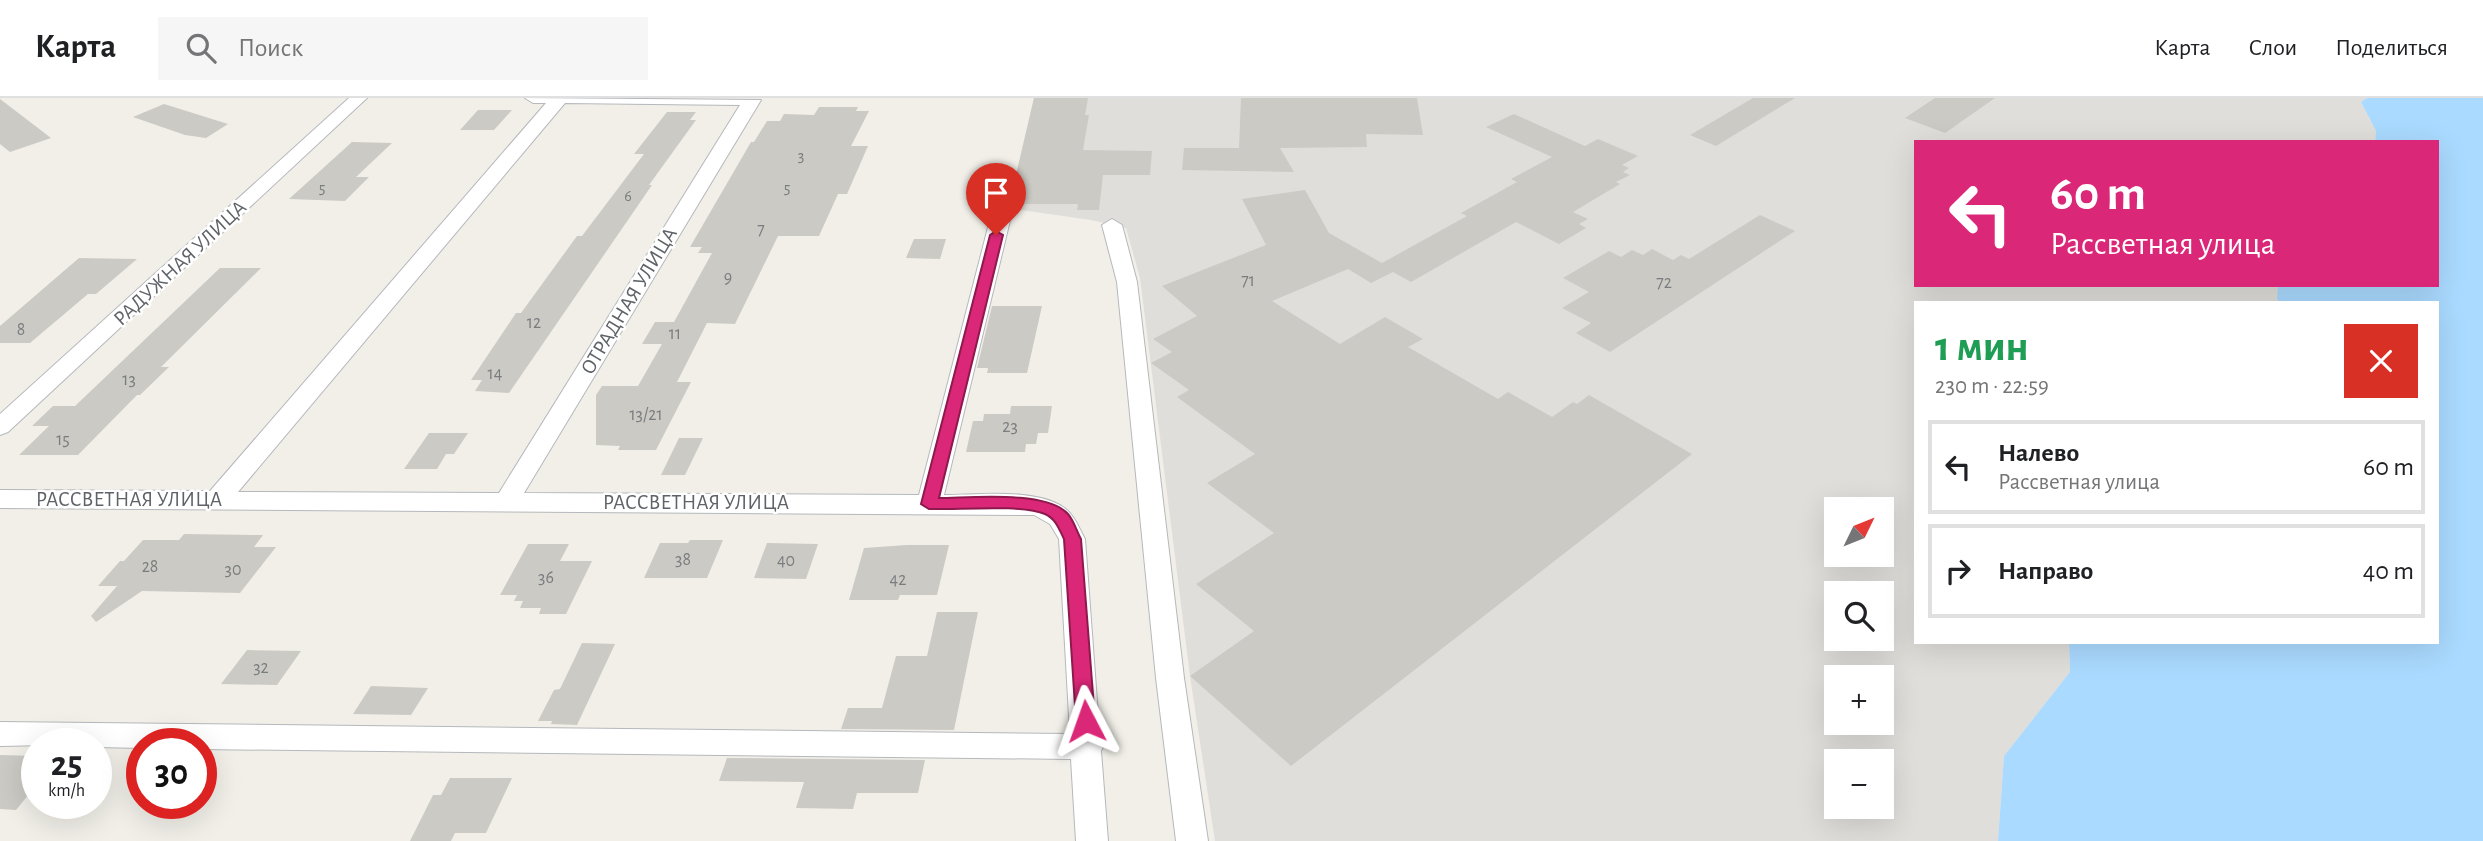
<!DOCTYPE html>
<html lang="ru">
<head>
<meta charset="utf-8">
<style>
  :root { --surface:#fff; --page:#f6f6f6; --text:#202124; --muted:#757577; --line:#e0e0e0 }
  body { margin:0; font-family:"Alegreya Sans",sans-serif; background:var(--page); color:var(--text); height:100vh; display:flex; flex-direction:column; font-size:26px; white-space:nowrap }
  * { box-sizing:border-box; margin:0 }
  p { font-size:23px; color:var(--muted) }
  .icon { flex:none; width:38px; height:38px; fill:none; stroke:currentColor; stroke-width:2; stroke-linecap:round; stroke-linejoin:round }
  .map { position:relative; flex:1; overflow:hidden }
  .side { position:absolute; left:1914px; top:203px; width:525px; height:343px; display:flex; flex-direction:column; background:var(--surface); border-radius:0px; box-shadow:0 7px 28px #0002 }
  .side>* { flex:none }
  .guide { position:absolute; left:1914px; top:42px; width:525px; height:147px; border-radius:0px; box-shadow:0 7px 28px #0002; background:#db2777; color:#fff; overflow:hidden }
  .needle { width:46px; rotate:47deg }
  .fabs { position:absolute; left:1824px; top:399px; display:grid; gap:14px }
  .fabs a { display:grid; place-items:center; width:70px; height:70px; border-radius:0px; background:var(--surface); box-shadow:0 7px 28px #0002; font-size:35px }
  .speed { position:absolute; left:21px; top:630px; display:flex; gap:14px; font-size:35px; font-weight:700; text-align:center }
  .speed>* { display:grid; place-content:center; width:91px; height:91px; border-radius:50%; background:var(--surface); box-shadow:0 7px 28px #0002; line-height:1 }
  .speed small { font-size:18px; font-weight:400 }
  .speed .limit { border:10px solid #d22; background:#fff; color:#111 }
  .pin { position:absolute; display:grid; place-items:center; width:60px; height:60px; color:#fff; margin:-72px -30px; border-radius:50% 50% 50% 0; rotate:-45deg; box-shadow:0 0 7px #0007 }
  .pin .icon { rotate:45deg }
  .me { position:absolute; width:77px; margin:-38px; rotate:356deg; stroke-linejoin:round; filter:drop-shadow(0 0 5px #0008) }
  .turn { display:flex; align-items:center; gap:24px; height:147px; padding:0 21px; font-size:32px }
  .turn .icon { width:91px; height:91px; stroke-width:2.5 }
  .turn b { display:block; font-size:49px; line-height:60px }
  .round { display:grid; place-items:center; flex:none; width:74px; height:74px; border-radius:0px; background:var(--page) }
  .summary { display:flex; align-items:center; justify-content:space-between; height:119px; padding:0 21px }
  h1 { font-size:42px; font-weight:700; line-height:52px; color:#1e9e55 }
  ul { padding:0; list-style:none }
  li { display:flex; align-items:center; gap:21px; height:94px; margin:0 14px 10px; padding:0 7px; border:4px solid var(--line); border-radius:0px }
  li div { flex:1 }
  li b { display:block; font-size:26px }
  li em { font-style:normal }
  header { display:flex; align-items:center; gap:42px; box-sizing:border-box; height:98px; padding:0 35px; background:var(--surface); border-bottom:2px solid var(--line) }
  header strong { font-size:33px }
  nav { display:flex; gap:38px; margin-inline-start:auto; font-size:24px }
  .search { width:490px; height:63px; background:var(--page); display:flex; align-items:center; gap:18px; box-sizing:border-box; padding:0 24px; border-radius:0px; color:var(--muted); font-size:26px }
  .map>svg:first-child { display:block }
  .industrial { fill:#e0deda; fill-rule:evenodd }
  .water { fill:#aadaff }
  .building { fill:#cccac5 }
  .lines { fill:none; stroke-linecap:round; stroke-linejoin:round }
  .minor-casing { stroke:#b5b8bc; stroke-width:2 }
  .minor { fill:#fff; fill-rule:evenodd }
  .route { fill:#db2777; stroke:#8e194d; stroke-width:2 }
  .labels { text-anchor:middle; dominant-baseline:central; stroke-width:5; stroke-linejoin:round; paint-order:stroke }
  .far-number-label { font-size:16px; fill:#7a7d7f }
  .number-label { font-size:18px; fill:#7a7d7f }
  .street-label { font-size:21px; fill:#5f6368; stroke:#fff }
</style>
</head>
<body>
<header>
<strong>Карта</strong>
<div class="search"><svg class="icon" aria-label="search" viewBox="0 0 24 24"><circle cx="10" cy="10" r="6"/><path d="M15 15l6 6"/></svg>Поиск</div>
<nav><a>Карта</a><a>Слои</a><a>Поделиться</a></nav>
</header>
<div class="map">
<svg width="2483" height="743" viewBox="0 0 2483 743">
  <rect width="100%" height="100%" fill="#f1efe8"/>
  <!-- industrial -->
  <path class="industrial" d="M 1034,0 L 2367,0 L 2361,4 L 2376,33 L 2375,44 L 1916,44 L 1916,187 L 2278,187 L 2277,200 L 2279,205 L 1916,205 L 1916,544 L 2069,544 L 2070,574 L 2004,658 L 1998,743 L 1215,743 L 1190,578 L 1140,180 L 1126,130 L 1091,122 L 1008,110 ZM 1836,411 L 1881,411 L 1881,457 L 1836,457 ZM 1836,495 L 1881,495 L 1881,541 L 1836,541 ZM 1836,579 L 1881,579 L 1881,625 L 1836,625 ZM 1836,663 L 1881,663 L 1881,709 L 1836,709 Z"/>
  <!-- water -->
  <path class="water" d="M 2367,0 L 2483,0 L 2483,743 L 1998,743 L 2004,658 L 2070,574 L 2069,544 L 2438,544 L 2438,205 L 2279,205 L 2277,200 L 2278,187 L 2438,187 L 2438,44 L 2375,44 L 2376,33 L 2361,4 Z"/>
  <!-- building -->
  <g class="building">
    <path d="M 1034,0 L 1088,0 L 1085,17 L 1089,17 L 1083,52 L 1152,53 L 1150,77 L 1103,77 L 1099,112 L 1077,112 L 1078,106 L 1013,106 L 1010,103 Z"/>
    <path d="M 1241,0 L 1417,0 L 1423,37 L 1366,36 L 1367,49 L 1280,50 L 1294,74 L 1182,72 L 1184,50 L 1239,50 Z"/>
    <path d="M 1753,0 L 1795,0 L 1716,48 L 1690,37 Z"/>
    <path d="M 1935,0 L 1995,0 L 1945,35 L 1905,20 Z"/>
    <path d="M 0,1 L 51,40 L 10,54 L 0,46 Z"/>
    <path d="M 164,6 L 228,26 L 206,40 L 185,37 L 133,19 Z"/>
    <path d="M 819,9 L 858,9 L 856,13 L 869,13 L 851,48 L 868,48 L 847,96 L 838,96 L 819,138 L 778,138 L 735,226 L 707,225 L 677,284 L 691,284 L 656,352 L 618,352 L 620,348 L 596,347 L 596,297 L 602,288 L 638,288 L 662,246 L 642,246 L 655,224 L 674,224 L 712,155 L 698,155 L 702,149 L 690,149 L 751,44 L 754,44 L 767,23 L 780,23 L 784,16 L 814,17 Z"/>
    <path d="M 478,12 L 512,12 L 494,32 L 460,32 Z"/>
    <path d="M 667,14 L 696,14 L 690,22 L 696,22 L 649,87 L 652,87 L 509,295 L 475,293 L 482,282 L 471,282 L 516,215 L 521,215 L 577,138 L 582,138 L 644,56 L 634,56 Z"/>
    <path d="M 1514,16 L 1585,48 L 1598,41 L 1638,58 L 1622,67 L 1629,70 L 1623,74 L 1630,77 L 1616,84 L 1620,86 L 1573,114 L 1588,121 L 1579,126 L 1586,130 L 1559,146 L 1516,124 L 1411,184 L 1393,174 L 1371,185 L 1348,171 L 1272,203 L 1340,246 L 1385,219 L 1423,241 L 1408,249 L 1498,301 L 1508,294 L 1552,319 L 1573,304 L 1577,306 L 1589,297 L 1692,356 L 1291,668 L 1190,578 L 1254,533 L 1196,486 L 1274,435 L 1207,385 L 1255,356 L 1177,299 L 1189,292 L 1151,265 L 1172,254 L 1153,241 L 1197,218 L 1162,188 L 1266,147 L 1242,101 L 1305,92 L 1329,135 L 1382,165 L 1467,118 L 1461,115 L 1517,84 L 1511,81 L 1552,59 L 1486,29 Z"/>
    <path d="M 352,44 L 392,45 L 356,79 L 369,79 L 345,103 L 289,101 Z"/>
    <path d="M 1760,117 L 1795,133 L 1610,254 L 1576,235 L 1591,225 L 1562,210 L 1589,194 L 1563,180 L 1609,153 L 1621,159 L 1632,152 L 1643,157 L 1652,151 L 1673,162 L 1681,157 L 1689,161 Z"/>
    <path d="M 914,141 L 946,141 L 940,161 L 906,160 Z"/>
    <path d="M 79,160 L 137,161 L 96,196 L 88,196 L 30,245 L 0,245 L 0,228 Z"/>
    <path d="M 220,170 L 261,170 L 161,269 L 169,269 L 140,297 L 137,297 L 78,357 L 19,357 L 49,328 L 32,328 L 53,308 L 75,308 Z"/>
    <path d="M 992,208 L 1042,208 L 1027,275 L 987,275 L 988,270 L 977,270 Z"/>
    <path d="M 1011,308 L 1052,308 L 1048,335 L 1038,335 L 1036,346 L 1026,346 L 1025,354 L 966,354 L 973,323 L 983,323 L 984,316 L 1010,316 Z"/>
    <path d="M 429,335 L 468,335 L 454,356 L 446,356 L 437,371 L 404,371 Z"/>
    <path d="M 679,340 L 703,340 L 685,377 L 661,377 Z"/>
    <path d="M 184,436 L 263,437 L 254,449 L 276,449 L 240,495 L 142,493 L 96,524 L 91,518 L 117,488 L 98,488 L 120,463 L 124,463 L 143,442 L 179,442 Z"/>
    <path d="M 690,442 L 723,442 L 707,480 L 644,480 L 660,445 L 688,445 Z"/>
    <path d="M 767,445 L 818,446 L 806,481 L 754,480 Z"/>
    <path d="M 528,446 L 569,446 L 560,463 L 592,463 L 566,516 L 539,516 L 541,510 L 520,510 L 523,503 L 514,503 L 517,497 L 500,497 Z"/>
    <path d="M 907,447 L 949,447 L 937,497 L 900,497 L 898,502 L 849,502 L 864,450 Z"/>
    <path d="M 937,514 L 978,514 L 954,632 L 841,631 L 848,610 L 882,610 L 896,558 L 927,558 Z"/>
    <path d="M 582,545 L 615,546 L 577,627 L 551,626 L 552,623 L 538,623 L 554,592 L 560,591 Z"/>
    <path d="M 247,552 L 301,553 L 277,587 L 221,586 Z"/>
    <path d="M 371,588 L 428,590 L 411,617 L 353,616 Z"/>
    <path d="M 0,657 L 37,658 L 37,686 L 16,712 L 0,711 Z"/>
    <path d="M 727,660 L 925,662 L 918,695 L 857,695 L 853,711 L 796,710 L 804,684 L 719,683 Z"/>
    <path d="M 450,680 L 512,680 L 486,735 L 455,735 L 451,743 L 410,743 L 433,697 L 441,697 Z"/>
  </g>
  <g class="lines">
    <!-- minor casing -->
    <g class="minor-casing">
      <g id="minor">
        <path d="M 349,0 L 367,0 L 8,334 L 0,337 L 0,316 Z"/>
        <path d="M 525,0 L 761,2 L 524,395 L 919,397 L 993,110 L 996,106 L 1010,106 L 1013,110 L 944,397 C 977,397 1035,390 1063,409 C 1074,416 1079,430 1085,441 L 1100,644 L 1103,649 L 1101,653 L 1108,743 L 1076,743 L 1071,661 L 201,651 L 201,646 L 142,646 L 142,650 L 96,649 L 96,646 L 0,648 L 0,624 L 1070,636 L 1059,441 L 1050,426 L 1034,417 L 0,410 L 0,392 L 210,393 L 546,5 L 533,5 ZM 565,5 L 740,7 L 499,395 L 238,394 Z"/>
        <path d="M 1112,121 L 1122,127 L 1137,184 L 1184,580 L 1208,743 L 1176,743 L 1156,580 L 1117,184 L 1102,127 Z"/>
      </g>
    </g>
    <!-- minor -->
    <use href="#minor" class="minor"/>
  </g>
  <!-- route -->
  <path class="route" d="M 996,133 L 1003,137 L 939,400 C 970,400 1046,392 1068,416 C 1074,423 1077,434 1081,441 L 1095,623 L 1093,629 L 1086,631 L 1079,629 L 1076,623 L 1064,441 C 1059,431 1056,421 1045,416 C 1022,406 957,412 929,411 L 921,406 L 990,137 Z"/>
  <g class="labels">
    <!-- far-number labels -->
    <g class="far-number-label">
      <text x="801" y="58">3</text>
      <text x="322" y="90">5</text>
      <text x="787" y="90">5</text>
      <text x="628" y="98">6</text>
    </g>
    <!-- number labels -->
    <g class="number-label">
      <text x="761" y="132">7</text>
      <text x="728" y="180">9</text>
      <text x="1248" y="183">71</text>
      <text x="1664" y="185">72</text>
      <text x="534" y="225">12</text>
      <text x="21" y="232">8</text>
      <text x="675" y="236">11</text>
      <text x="495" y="276">14</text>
      <text x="129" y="282">13</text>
      <text x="646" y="317">13/21</text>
      <text x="1010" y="329">23</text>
      <text x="63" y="342">15</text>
      <text x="683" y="462">38</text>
      <text x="786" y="463">40</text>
      <text x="150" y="469">28</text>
      <text x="233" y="472">30</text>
      <text x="546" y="480">36</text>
      <text x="898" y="482">42</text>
      <text x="261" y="570">32</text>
    </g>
    <!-- street labels -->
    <g class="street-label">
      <text transform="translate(180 165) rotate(-43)">РАДУЖНАЯ УЛИЦА</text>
      <text transform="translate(629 203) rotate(-59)">ОТРАДНАЯ УЛИЦА</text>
      <text x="129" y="401">РАССВЕТНАЯ УЛИЦА</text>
      <text x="696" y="404">РАССВЕТНАЯ УЛИЦА</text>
    </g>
  </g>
</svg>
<div class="fabs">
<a><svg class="needle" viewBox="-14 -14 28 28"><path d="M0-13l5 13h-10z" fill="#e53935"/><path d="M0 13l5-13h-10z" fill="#757577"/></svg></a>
<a><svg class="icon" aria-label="search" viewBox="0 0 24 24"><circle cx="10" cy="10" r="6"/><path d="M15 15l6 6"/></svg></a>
<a>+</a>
<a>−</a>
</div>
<div class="speed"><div>25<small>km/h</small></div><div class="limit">30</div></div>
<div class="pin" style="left:996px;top:137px;background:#d93025"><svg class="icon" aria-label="arrive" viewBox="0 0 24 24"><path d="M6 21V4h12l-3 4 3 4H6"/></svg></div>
<svg class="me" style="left:1086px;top:623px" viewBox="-20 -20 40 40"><path d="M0-17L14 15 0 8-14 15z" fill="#db2777" stroke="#fff" stroke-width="4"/></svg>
<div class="guide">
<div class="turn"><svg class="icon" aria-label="left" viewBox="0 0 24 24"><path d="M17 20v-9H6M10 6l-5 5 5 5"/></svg><div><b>60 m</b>Рассветная улица</div></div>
</div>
<section class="side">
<div class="summary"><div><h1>1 мин</h1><p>230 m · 22:59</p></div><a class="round" style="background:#d93025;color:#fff"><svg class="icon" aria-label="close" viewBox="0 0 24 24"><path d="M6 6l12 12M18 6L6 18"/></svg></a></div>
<ul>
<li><svg class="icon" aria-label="left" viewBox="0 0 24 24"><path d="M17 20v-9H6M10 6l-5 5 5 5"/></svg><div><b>Налево</b><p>Рассветная улица</p></div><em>60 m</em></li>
<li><svg class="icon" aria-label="right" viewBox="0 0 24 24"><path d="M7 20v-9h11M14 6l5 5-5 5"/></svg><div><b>Направо</b></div><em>40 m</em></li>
</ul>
</section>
</div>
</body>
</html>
